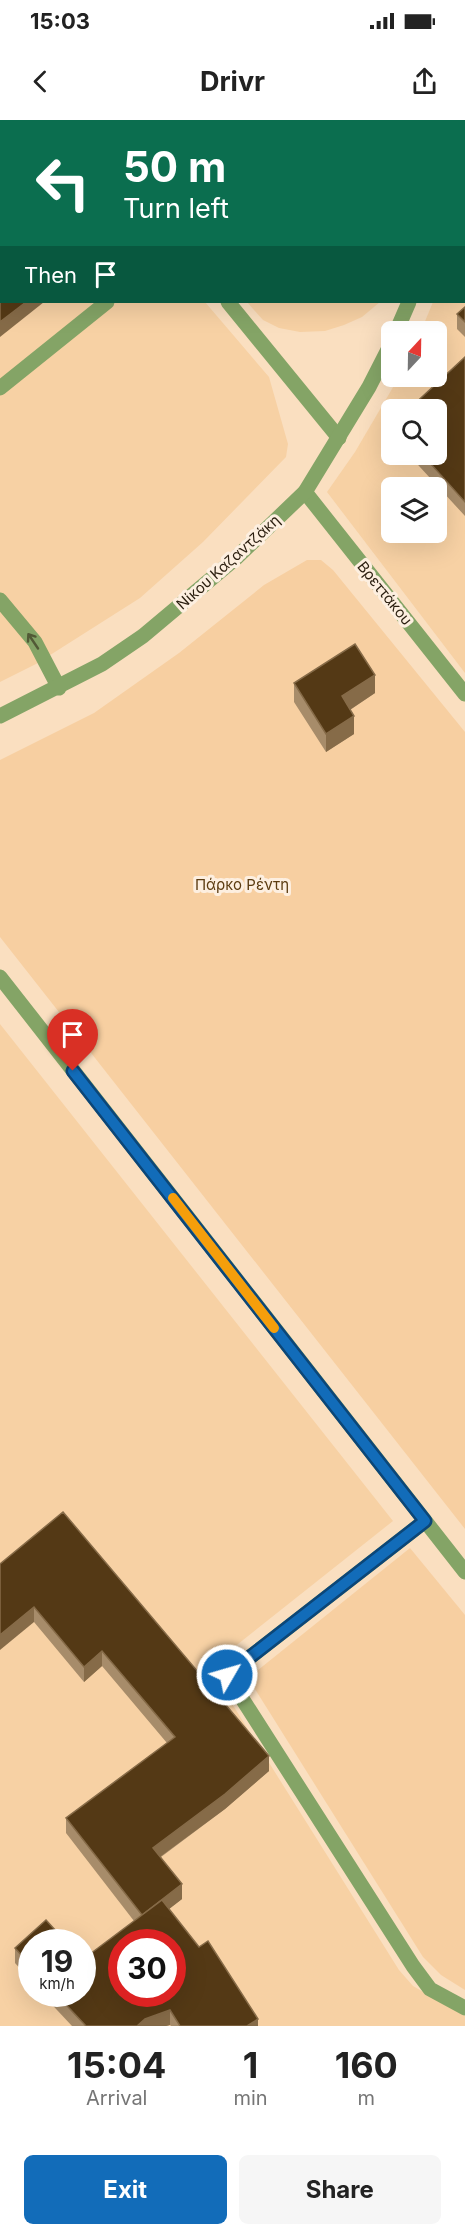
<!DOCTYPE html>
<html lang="en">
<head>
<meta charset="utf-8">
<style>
  :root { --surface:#fff; --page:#f6f6f6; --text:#222; --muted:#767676; --accent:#126cb9 }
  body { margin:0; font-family:Inter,sans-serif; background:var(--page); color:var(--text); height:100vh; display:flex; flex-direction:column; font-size:22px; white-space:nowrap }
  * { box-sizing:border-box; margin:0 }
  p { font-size:20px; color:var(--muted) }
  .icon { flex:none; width:33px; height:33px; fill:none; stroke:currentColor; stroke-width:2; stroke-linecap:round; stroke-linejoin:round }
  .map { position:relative; height:1906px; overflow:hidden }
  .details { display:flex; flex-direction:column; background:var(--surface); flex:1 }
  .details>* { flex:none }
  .banner { position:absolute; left:0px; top:0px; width:465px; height:183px; box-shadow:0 6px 24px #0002; background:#0b6e4f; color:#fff; overflow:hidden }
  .needle { width:39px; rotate:22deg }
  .tools { position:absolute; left:381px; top:201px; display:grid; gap:12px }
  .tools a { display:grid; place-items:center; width:66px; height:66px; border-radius:9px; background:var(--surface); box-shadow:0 6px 24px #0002; font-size:30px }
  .speed { position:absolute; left:18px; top:1809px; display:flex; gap:12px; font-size:30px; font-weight:700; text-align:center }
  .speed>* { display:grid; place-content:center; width:78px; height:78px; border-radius:50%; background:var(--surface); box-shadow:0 6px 24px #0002; line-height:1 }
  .speed small { font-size:15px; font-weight:400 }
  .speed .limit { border:9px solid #d22; background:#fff; color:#111 }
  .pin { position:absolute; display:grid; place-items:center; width:51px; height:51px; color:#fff; margin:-62px -26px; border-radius:50% 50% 50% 0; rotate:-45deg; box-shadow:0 0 6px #0007 }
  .pin .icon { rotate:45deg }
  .me { position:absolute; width:66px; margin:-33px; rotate:52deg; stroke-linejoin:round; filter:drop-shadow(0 0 4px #0008) }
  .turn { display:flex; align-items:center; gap:21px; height:126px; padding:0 24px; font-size:27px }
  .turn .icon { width:78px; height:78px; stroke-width:2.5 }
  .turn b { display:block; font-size:42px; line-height:51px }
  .then { display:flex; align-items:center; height:57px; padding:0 24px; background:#0003; gap:12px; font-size:22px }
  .eta { display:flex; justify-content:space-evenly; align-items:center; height:102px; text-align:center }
  .eta b { font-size:36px; font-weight:700; line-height:42px }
  .button { display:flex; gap:12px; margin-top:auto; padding:12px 24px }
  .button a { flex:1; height:69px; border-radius:9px; background:var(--accent); color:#fff; font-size:24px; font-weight:700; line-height:69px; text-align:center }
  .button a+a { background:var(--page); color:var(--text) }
  .status { display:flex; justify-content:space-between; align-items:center; height:42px; padding:0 30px; background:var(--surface); direction:ltr }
  .status svg { height:16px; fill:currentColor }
  header { display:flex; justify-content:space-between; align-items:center; height:78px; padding:0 24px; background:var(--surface); font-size:27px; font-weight:700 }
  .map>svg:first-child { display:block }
  .built { fill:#f7d1a4; fill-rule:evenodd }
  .green { fill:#f7cfa1 }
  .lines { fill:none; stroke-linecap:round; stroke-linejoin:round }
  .minor { stroke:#84a466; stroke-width:15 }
  .wall { fill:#a78c6a }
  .shaded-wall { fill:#866b48 }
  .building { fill:#543915; stroke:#866b48; stroke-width:1.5; fill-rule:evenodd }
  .oneway { stroke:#525a36 }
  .route-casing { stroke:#0c4678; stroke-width:15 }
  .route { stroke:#126cb9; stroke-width:10 }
  .slow { stroke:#f59e0b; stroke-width:10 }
  .labels { text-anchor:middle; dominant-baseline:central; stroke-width:6; stroke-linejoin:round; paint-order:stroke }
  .street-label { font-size:15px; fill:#2a1e0f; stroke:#fdefe0 }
  .park-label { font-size:15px; fill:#5c3c11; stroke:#fdefe0 }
</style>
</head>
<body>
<div class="status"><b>15:03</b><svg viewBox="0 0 49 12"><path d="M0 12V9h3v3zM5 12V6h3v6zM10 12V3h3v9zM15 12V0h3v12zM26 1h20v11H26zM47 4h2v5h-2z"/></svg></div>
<header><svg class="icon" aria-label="back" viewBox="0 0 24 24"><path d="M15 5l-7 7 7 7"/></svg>Drivr<svg class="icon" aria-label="share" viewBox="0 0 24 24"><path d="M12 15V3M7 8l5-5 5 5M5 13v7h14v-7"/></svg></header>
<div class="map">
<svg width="465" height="1906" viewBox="0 0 465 1906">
  <rect width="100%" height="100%" fill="#fadfc0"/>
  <!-- built -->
  <g class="built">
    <path d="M 0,0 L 51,1 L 2,2 L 2,182 L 205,182 L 269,257 L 288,324 L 286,337 L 203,422 L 140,478 L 36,544 L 0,562 Z"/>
    <path d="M 465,92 L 465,553 L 327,372 L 355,332 L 399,257 L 436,256 L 436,212 L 421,211 L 433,182 L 464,182 ZM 392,290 L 436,290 L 436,334 L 392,334 ZM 392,368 L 436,368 L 436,412 L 392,412 Z"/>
    <path d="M 247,182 L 380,182 L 362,197 L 344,205 L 325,211 L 300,212 L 279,208 L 263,200 Z"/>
    <path d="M 0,904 L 393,1401 L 209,1547 L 399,1850 L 413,1866 L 465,1896 L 465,1906 L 0,1906 ZM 32,1822 L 82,1822 L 82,1874 L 32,1874 ZM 122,1822 L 172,1822 L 172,1874 L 122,1874 Z"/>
  </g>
  <!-- green -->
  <g class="green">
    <path d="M 307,440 L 321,440 L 333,450 L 465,612 L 465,1409 L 0,817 L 0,640 L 94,593 L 179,533 L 264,465 Z"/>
    <path d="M 410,1428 L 465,1495 L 465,1870 L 441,1855 L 423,1837 L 248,1558 Z"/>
  </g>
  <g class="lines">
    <!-- minor -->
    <g class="minor">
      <path d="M 15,0 L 17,2"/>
      <path d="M 75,0 L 76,2"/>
      <path d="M 127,0 L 128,2"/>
      <path d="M 424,2 L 424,0"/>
      <path d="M 464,22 L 465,18"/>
      <path d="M 228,182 L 339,318"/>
      <path d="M 396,212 L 409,182"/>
      <path d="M 0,268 L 107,182"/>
      <path d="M 305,372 L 465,574"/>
      <path d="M 0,480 L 35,522 L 59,568"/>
      <path d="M 0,596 L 102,544 L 143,516 L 236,438 L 305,372 L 369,267 L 392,222"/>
      <path d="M 0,857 L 465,1452"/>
      <path d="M 425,1401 L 227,1555 L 413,1846 L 430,1869 L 465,1888"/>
    </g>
  </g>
  <!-- wall -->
  <g class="wall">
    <path d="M 159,0 L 406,0 L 405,2 L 164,2 Z"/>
    <path d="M 465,187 L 465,217 L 457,209 L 457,194 Z"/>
    <path d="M 465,237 L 465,396 L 408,334 L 436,334 Z"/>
    <path d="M 294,563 L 375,573 L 350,590 L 354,614 L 326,632 L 294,582 Z"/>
    <path d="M 0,1444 L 269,1651 L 225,1689 L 161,1737 L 182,1779 L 169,1789 L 258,1906 L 171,1906 L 170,1905 L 166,1906 L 72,1906 L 42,1874 L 82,1874 L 83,1841 L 134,1801 L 66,1713 L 66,1698 L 167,1623 L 102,1546 L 84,1562 L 34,1502 Z"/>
    <path d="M 32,1822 L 32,1862 L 15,1843 L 15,1828 Z"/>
  </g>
  <!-- shaded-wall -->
  <g class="shaded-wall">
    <path d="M 26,182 L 44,182 L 0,217 L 0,202 Z"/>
    <path d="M 375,555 L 375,573 L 342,595 L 342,576 Z"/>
    <path d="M 354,596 L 354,614 L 326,632 L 326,614 Z"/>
    <path d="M 34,1487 L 34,1502 L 0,1530 L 0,1515 Z"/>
    <path d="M 102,1531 L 102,1546 L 84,1562 L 84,1547 Z"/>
    <path d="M 269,1636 L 269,1651 L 225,1689 L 153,1742 L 153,1728 Z"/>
    <path d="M 182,1764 L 182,1779 L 142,1810 L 142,1795 Z"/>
    <path d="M 170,1890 L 170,1905 L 166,1906 L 137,1906 L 145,1899 Z"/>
    <path d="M 258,1899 L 258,1906 L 247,1906 Z"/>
  </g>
  <!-- building -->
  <g class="building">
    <path d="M 171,0 L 400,0 L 400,2 L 170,2 Z"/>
    <path d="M 0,6 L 2,7 L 2,182 L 26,182 L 0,202 Z"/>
    <path d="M 465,187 L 465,202 L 457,194 Z"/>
    <path d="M 465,237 L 465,382 L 422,334 L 436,334 L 436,290 L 408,290 Z"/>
    <path d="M 355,524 L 375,555 L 342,576 L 354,596 L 326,614 L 294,563 Z"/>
    <path d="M 63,1392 L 269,1636 L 225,1674 L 153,1728 L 182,1764 L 142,1795 L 66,1698 L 175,1617 L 102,1531 L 84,1547 L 34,1487 L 0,1515 L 0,1444 Z"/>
    <path d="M 162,1780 L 199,1827 L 208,1821 L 258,1899 L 247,1906 L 180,1906 L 170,1890 L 145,1899 L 137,1906 L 86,1906 L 56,1874 L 82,1874 L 82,1840 ZM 122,1822 L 172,1822 L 172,1874 L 122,1874 Z"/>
    <path d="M 46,1800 L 66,1822 L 32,1822 L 32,1847 L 15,1828 Z"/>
  </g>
  <!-- one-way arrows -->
  <defs><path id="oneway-shaft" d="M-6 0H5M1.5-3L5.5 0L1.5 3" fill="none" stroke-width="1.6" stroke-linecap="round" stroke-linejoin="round" transform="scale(1.5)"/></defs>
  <use class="oneway" href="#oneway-shaft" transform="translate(33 521) rotate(-124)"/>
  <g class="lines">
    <!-- route casing -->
    <g class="route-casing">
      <path id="route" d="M 73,951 L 425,1401 L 227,1555"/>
    </g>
    <!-- route -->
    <use href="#route" class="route"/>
    <!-- slow -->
    <path class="slow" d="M 173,1078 L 274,1208"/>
  </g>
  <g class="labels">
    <!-- street labels -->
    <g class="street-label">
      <text transform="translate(228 442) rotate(-42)">Νίκου Καζαντζάκη</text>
      <text transform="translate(385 473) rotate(51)">Βρεττάκου</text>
    </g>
    <!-- park labels -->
    <g class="park-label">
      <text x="242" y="764">Πάρκο Ρέντη</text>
    </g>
  </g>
</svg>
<div class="tools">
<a><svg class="needle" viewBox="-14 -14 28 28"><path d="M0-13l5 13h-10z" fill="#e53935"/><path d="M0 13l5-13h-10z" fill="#767676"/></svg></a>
<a><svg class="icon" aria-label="search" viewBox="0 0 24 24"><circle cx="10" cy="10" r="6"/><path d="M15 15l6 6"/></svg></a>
<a><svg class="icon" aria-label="layers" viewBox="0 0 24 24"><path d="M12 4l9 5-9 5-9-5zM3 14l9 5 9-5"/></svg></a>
</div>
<div class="speed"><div>19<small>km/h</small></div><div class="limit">30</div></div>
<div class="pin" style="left:73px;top:951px;background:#d93025"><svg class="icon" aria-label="arrive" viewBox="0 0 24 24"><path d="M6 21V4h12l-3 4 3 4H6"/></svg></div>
<svg class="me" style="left:227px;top:1555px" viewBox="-20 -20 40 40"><circle r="17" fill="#126cb9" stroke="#fff" stroke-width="3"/><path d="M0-11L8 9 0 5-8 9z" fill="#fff"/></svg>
<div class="banner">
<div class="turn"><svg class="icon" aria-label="left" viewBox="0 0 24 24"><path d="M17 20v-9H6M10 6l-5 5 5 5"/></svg><div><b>50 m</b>Turn left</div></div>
<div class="then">Then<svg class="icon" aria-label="arrive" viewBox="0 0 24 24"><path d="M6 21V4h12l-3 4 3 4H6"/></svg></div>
</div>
</div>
<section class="details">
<div class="eta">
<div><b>15:04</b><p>Arrival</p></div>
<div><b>1</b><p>min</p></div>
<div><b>160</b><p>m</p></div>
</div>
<div class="button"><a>Exit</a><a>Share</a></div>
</section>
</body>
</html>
